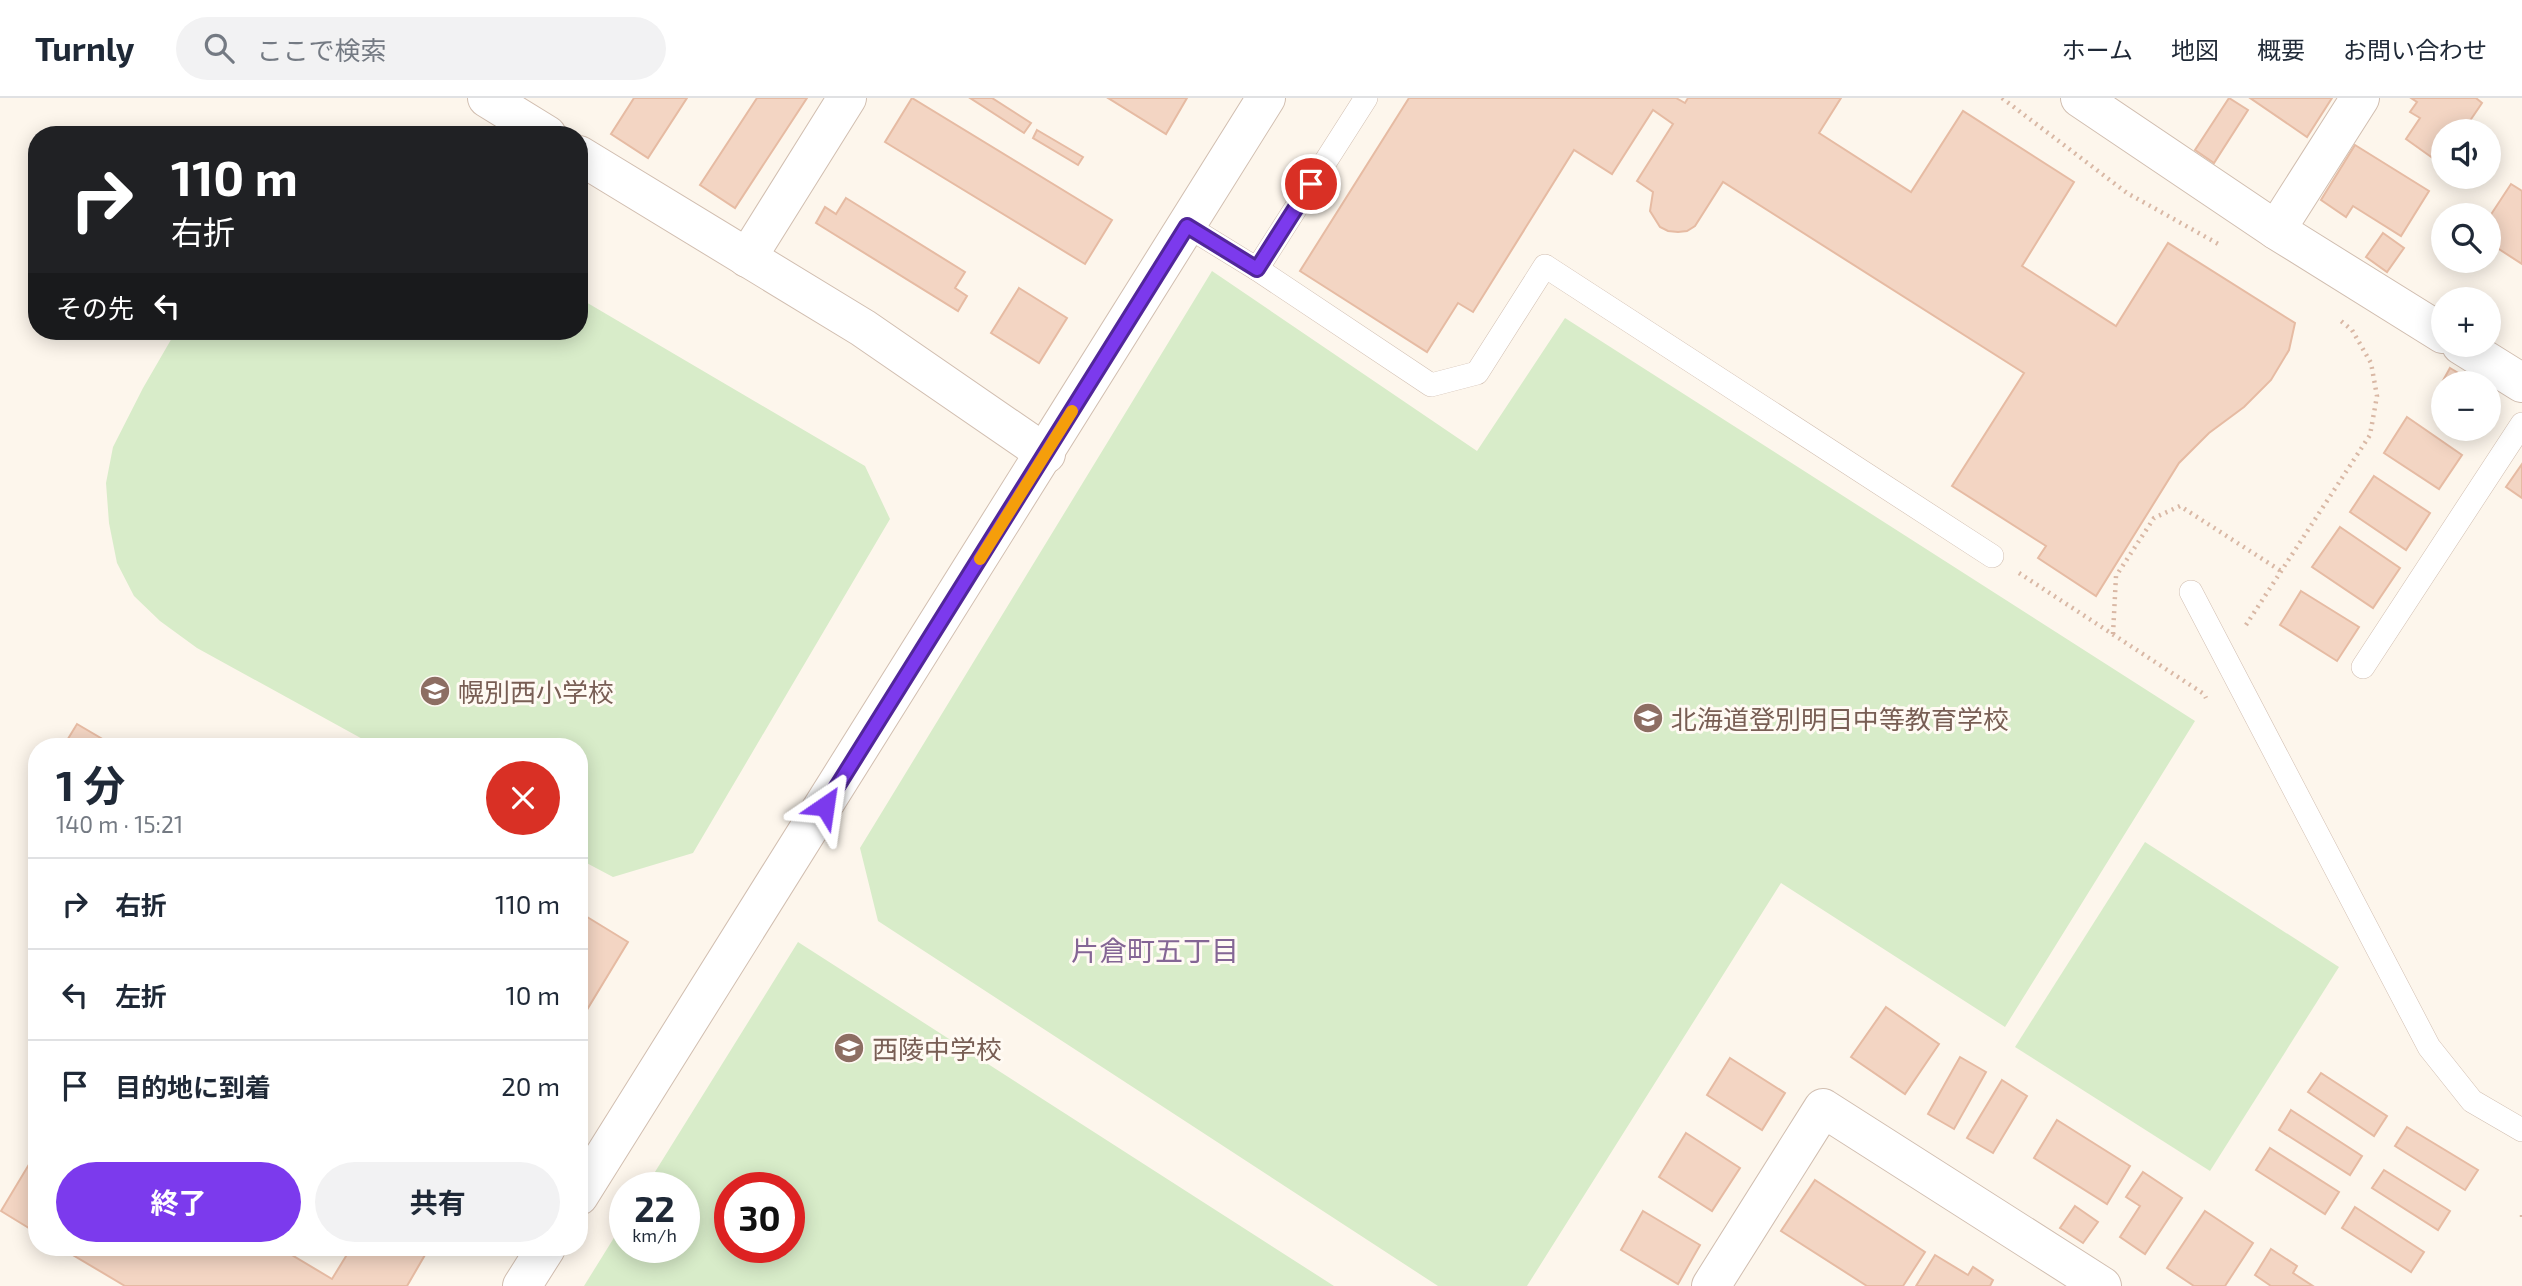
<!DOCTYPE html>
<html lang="ja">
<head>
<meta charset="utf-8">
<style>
  :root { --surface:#fff; --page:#f2f2f3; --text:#1f2937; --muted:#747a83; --line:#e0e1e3; --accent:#7c3aed }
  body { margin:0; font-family:"Exo 2","Noto Sans JP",sans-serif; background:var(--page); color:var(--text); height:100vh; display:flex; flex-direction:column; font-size:26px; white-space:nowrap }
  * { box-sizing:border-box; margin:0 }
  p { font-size:23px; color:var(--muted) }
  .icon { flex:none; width:38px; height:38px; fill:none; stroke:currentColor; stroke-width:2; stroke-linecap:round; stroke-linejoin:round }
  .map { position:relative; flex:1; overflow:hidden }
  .sheet { position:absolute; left:28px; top:640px; width:560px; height:518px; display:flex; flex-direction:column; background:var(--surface); border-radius:28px; box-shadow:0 4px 18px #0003 }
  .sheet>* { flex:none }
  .banner { position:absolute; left:28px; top:28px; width:560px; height:214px; border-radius:28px; box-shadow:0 4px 18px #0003; background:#202124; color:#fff; overflow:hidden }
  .fabs { position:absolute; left:2431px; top:21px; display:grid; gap:14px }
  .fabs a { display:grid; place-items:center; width:70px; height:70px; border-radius:50%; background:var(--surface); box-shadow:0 4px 18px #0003; font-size:35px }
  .speed { position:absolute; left:609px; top:1074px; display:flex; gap:14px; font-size:35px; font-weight:700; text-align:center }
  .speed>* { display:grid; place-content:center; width:91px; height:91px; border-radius:50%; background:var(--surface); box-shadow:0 4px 18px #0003; line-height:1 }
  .speed small { font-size:18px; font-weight:400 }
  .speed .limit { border:10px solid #d22; background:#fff; color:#111 }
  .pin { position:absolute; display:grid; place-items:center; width:60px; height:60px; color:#fff; margin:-30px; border:4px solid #fff; border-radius:50%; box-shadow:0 2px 7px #0007 }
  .me { position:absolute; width:77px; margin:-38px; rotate:32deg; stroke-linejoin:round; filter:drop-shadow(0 0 5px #0008) }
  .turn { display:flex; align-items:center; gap:24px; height:147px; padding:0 28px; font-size:32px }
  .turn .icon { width:91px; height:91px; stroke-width:2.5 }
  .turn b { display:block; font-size:49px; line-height:60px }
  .then { display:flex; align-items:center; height:66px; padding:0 28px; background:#0003; gap:14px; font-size:26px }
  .round { display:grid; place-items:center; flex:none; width:74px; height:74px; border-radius:37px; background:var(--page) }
  .headline { display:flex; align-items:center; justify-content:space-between; height:119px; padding:0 28px }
  h1 { font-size:42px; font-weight:700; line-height:52px }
  .action { display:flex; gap:14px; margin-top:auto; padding:14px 28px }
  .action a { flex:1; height:80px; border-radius:42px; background:var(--accent); color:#fff; font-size:28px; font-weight:700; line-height:80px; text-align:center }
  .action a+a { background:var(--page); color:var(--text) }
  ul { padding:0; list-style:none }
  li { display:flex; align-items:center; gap:21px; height:91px; padding:0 28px; border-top:2px solid var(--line) }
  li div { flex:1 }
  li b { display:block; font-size:26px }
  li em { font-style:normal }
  header { display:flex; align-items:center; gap:42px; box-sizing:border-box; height:98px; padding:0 35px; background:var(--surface); border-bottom:2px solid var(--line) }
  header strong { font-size:33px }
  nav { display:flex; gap:38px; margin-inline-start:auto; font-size:24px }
  .search { width:490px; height:63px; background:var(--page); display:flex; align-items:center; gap:18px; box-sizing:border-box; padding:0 24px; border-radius:38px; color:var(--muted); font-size:26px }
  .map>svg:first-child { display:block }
  .green { fill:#d8ecc9; fill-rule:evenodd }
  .building { fill:#f3d5c3; stroke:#e6bba3; stroke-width:2 }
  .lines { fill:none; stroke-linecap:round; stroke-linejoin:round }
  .lane-casing { stroke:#d1beb0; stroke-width:24 }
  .street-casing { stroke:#d1beb0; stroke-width:40 }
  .path { stroke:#d9b8a5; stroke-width:4.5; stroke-dasharray:2 5; stroke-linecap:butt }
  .lane { stroke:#fff; stroke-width:23 }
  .street { stroke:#fff; stroke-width:38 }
  .route-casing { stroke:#51269a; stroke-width:18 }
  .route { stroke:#7c3aed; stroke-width:12 }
  .slow { stroke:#f59e0b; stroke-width:12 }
  .labels { text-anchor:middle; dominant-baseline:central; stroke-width:6; stroke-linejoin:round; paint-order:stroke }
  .education-label { font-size:26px; fill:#785e54; stroke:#fffaf3; text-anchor:start }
  .neighbourhood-label { font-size:28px; fill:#846695; stroke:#fffaf3 }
</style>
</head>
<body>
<header>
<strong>Turnly</strong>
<div class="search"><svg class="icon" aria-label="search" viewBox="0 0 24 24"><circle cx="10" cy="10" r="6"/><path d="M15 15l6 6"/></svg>ここで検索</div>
<nav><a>ホーム</a><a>地図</a><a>概要</a><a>お問い合わせ</a></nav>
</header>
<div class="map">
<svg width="2522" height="1188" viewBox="0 0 2522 1188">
  <rect width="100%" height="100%" fill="#fdf6ec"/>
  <!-- green -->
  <g class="green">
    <path d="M 1212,173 L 1477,353 L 1565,220 L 2195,623 L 2005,929 L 1781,785 L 1527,1188 L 1438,1188 L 878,823 L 860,750 Z"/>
    <path d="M 579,200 L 865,368 L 890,421 L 693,755 L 613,779 L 579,761 L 579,649 L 377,649 L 197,550 L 160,523 L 134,498 L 117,465 L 109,425 L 106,385 L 113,349 L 143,290 L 176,233 L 579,233 Z"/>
    <path d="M 2145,744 L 2339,869 L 2210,1073 L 2015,949 Z"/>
    <path d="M 798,844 L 1334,1188 L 584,1188 L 625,1122 L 625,1150 L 684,1150 L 684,1090 L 645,1090 ZM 730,1090 L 789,1090 L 789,1150 L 730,1150 Z"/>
  </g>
  <!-- building -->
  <g class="building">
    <path d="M 634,0 L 687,0 L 648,60 L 611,36 Z"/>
    <path d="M 757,0 L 807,0 L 735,110 L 700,87 Z"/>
    <path d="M 912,0 L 1112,122 L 1085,166 L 885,44 Z"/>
    <path d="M 970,0 L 992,0 L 1031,25 L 1024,35 Z"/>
    <path d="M 1108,0 L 1187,0 L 1166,36 Z"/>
    <path d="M 1409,0 L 1676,0 L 1685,5 L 1688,0 L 1841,0 L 1819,35 L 1911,94 L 1963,13 L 2074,84 L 2022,168 L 2116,228 L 2168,145 L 2295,225 L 2289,252 L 2271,282 L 2244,309 L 2209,335 L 2179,365 L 2096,498 L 2038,460 L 2046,448 L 1952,388 L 2024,275 L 1723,84 L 1695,128 L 1687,133 L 1678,134 L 1668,133 L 1660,129 L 1650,113 L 1653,94 L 1637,83 L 1673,26 L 1653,12 L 1612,76 L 1574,52 L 1473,214 L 1458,205 L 1427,254 L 1300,173 Z"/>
    <path d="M 2229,0 L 2248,12 L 2214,65 L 2195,52 Z"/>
    <path d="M 2250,0 L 2332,0 L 2307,39 Z"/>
    <path d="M 2411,0 L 2476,0 L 2482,5 L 2463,33 L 2443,33 L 2441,66 L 2406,41 L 2420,20 L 2410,14 L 2417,4 Z"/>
    <path d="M 1037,32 L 1083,59 L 1078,67 L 1033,40 Z"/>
    <path d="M 2355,47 L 2429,93 L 2401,138 L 2353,108 L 2346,119 L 2321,102 Z"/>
    <path d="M 2511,86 L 2522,93 L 2522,166 L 2488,144 L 2488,121 Z"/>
    <path d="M 846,100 L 965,174 L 955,190 L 967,198 L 958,213 L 816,125 L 825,109 L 836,116 Z"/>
    <path d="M 2383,135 L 2404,150 L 2387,174 L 2366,159 Z"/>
    <path d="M 1019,190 L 1067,220 L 1039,265 L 991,235 Z"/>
    <path d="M 2450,270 L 2470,282 L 2469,285 L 2443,285 L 2443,290 L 2440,288 Z"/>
    <path d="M 2407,319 L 2462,357 L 2439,391 L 2384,355 Z"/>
    <path d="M 2522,366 L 2522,400 L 2506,389 Z"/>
    <path d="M 2374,378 L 2430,415 L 2406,452 L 2350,414 Z"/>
    <path d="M 2340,429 L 2400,470 L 2373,510 L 2312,469 Z"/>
    <path d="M 2301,493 L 2359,529 L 2337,563 L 2280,527 Z"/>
    <path d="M 77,626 L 116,649 L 63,649 Z"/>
    <path d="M 579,814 L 628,844 L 579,925 Z"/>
    <path d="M 1886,909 L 1939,946 L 1905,996 L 1851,959 Z"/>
    <path d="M 1960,959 L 1986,974 L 1954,1031 L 1928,1016 Z"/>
    <path d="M 1730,960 L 1785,995 L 1762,1032 L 1707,997 Z"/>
    <path d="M 2321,975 L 2387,1018 L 2374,1038 L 2308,994 Z"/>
    <path d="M 2002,982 L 2027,998 L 1993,1055 L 1967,1040 Z"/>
    <path d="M 2291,1012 L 2362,1058 L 2350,1077 L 2279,1032 Z"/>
    <path d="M 2057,1022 L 2130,1068 L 2107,1106 L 2034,1060 Z"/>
    <path d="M 2407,1029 L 2478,1072 L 2465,1092 L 2395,1048 Z"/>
    <path d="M 1686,1035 L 1740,1070 L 1712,1113 L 1659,1079 Z"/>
    <path d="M 2270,1050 L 2339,1094 L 2325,1116 L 2256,1072 Z"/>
    <path d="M 37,1053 L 37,1135 L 1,1113 Z"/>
    <path d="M 2384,1072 L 2450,1113 L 2438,1132 L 2372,1090 Z"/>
    <path d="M 2143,1074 L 2182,1100 L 2145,1156 L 2120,1139 L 2140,1108 L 2126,1099 Z"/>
    <path d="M 1815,1082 L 1925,1154 L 1903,1188 L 1867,1188 L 1781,1133 Z"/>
    <path d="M 2075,1108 L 2098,1124 L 2083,1145 L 2060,1130 Z"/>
    <path d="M 2355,1109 L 2424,1154 L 2411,1174 L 2342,1130 Z"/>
    <path d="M 1643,1113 L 1700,1147 L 1678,1186 L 1621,1152 Z"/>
    <path d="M 2205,1113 L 2253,1145 L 2225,1188 L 2194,1188 L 2167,1170 Z"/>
    <path d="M 61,1150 L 280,1150 L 332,1181 L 351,1150 L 429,1150 L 407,1188 L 125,1188 Z"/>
    <path d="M 2271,1151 L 2297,1168 L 2293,1175 L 2313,1188 L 2271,1188 L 2255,1177 Z"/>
    <path d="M 1935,1157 L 1968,1177 L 1973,1169 L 1993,1182 L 1990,1188 L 1916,1188 Z"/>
  </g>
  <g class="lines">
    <!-- lane casing -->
    <g class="lane-casing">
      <g id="lane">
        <path d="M 1187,128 L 1257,171 L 1366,0"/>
        <path d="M 1257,171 L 1431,287 L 1477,275 L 1545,168 L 1992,458"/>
        <path d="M 2191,494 L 2429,949 L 2472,1003 L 2522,1032"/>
        <path d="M 2363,569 L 2522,326"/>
      </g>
    </g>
    <!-- street casing -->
    <g class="street-casing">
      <g id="street">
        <path d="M 487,0 L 547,37"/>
        <path d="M 2080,0 L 2276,132 L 2443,236"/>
        <path d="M 579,57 L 863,230 L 1046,356"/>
        <path d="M 2276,132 L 2360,0"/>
        <path d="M 747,160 L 847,0"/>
        <path d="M 2461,247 L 2522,285"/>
        <path d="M 579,1098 L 1266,0"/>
        <path d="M 522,1188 L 546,1150"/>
        <path d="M 1711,1188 L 1823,1010 L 2102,1188"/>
      </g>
    </g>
    <!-- path -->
    <g class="path">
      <path d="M 2002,0 L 2127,95 L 2222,148"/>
      <path d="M 2019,475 L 2204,596 L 2206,600"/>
      <path d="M 2246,527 L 2370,337 L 2377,298 L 2371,265 L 2352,232 L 2341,223"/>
      <path d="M 2113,536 L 2116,478 L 2154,420 L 2180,408 L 2281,473"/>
      <path d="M 2522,1117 L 2522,1119"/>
    </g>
    <!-- lane -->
    <use href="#lane" class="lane"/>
    <!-- street -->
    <use href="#street" class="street"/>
  </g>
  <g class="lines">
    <!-- route casing -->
    <g class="route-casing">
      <path id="route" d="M 825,708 L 1187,128 L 1257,171 L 1311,86"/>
    </g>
    <!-- route -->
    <use href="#route" class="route"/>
    <!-- slow -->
    <path class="slow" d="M 980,461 L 1072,313"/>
  </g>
  <!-- icons -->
  <defs>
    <g id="school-disc" transform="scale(1.575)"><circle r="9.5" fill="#8d6e63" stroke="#fffaf3"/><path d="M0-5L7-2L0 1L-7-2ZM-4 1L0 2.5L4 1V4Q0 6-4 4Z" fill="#fff"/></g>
  </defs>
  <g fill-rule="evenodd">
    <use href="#school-disc" x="435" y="593"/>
    <use href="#school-disc" x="1648" y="620"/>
    <use href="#school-disc" x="849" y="950"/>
  </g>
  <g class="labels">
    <!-- education labels -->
    <g class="education-label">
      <text x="458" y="593">幌別西小学校</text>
      <text x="1671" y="620">北海道登別明日中等教育学校</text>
      <text x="872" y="950">西陵中学校</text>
    </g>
    <!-- neighbourhood labels -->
    <g class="neighbourhood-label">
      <text x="1155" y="852">片倉町五丁目</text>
    </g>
  </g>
</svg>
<div class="fabs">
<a><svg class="icon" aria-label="sound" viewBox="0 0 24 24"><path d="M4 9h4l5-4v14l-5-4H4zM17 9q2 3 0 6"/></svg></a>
<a><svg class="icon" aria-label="search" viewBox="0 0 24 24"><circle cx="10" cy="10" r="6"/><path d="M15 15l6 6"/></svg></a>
<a>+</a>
<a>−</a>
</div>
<div class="speed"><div>22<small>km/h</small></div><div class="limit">30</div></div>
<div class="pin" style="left:1311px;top:86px;background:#d93025"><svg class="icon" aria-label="arrive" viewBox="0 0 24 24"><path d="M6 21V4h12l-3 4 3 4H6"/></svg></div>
<svg class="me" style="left:825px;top:708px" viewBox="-20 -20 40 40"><path d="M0-17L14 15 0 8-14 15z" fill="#7c3aed" stroke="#fff" stroke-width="4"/></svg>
<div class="banner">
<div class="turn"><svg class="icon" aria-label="right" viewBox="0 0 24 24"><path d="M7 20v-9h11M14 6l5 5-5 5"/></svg><div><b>110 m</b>右折</div></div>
<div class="then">その先<svg class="icon" aria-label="left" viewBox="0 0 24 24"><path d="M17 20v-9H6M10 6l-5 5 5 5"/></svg></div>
</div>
<section class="sheet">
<div class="headline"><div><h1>1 分</h1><p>140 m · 15:21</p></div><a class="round" style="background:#d93025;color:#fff"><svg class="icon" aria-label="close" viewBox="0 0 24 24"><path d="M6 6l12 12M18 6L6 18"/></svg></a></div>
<ul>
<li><svg class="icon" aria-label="right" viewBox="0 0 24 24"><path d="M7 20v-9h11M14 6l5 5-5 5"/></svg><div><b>右折</b></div><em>110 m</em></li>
<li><svg class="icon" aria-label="left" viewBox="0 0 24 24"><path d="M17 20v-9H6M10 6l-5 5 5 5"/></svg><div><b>左折</b></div><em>10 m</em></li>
<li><svg class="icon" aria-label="arrive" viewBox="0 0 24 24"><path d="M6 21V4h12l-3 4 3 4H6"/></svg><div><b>目的地に到着</b></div><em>20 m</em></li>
</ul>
<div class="action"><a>終了</a><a>共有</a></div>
</section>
</div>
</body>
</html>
